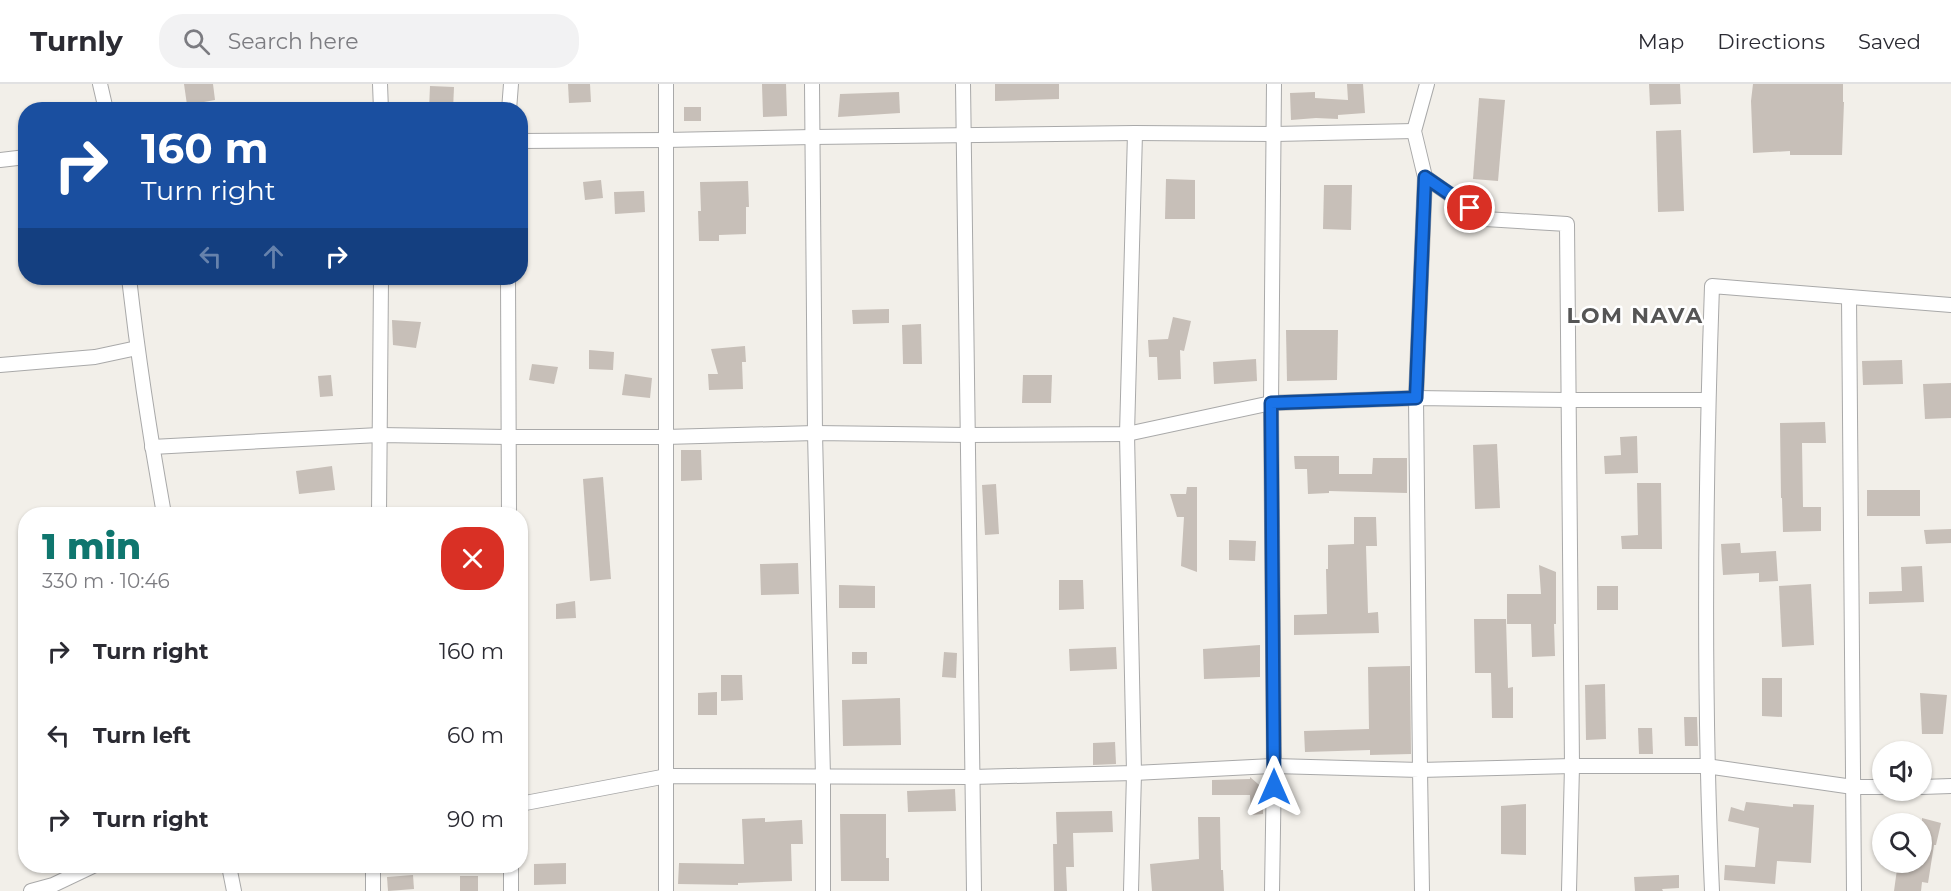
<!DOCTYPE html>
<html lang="en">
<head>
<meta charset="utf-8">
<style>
  :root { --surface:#fff; --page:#f2f2f3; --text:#2b2b33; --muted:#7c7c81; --line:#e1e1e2; --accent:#0f766e }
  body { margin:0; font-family:Montserrat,sans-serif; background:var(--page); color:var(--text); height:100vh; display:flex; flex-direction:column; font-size:22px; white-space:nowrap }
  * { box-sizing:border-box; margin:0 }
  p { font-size:20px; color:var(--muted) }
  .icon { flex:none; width:33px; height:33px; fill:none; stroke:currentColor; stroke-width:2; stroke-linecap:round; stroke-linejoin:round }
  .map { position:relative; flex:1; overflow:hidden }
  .panel { position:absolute; left:18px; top:423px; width:510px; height:366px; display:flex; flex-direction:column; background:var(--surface); border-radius:24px; box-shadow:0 2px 4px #0004 }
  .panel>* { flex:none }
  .hud { position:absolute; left:18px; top:18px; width:510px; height:183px; border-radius:24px; box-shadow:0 2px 4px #0004; background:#1a4fa0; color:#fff; overflow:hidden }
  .buttons { position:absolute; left:1872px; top:657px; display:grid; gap:12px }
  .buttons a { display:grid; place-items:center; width:60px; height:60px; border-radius:50%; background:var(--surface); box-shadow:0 2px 4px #0004; font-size:30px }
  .pin { position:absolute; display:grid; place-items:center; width:51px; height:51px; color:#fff; margin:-26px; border:3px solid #fff; border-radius:50%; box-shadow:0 2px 6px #0007 }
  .me { position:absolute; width:66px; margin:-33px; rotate:0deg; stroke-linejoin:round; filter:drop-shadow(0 0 4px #0008) }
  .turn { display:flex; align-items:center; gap:21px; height:126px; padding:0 24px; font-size:27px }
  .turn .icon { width:78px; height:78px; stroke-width:2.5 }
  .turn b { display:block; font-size:42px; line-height:51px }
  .lanes { display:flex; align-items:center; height:57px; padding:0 24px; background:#0003; justify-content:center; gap:30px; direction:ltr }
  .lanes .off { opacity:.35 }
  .round { display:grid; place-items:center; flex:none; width:63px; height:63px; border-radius:24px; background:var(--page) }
  .overview { display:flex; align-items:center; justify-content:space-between; height:102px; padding:0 24px }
  h1 { font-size:36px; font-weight:800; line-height:45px; color:var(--accent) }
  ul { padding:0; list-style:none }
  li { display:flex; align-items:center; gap:18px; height:84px; padding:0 24px }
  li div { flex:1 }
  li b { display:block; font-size:22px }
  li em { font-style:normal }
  header { display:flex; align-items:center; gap:36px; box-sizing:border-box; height:84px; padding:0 30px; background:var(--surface); border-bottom:2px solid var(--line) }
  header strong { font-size:28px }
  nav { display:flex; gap:33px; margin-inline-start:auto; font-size:21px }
  .search { width:420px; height:54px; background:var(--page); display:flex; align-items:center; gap:15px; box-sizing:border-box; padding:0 21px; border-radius:24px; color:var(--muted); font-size:22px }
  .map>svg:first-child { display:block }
  .building { fill:#c7bfb8 }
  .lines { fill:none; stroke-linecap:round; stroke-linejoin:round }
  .street-casing { stroke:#a9a9a9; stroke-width:16 }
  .street { stroke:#fff; stroke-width:14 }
  .route-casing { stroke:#114b97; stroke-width:15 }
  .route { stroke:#1a73e8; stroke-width:10 }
  .labels { text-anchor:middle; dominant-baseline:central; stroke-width:5; stroke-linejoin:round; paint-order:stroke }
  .district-label { font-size:22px; font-weight:bold; letter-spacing:1.5px; fill:#555; stroke:#fff }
</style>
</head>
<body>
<header>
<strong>Turnly</strong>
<div class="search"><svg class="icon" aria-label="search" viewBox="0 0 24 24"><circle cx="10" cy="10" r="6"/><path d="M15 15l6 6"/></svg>Search here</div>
<nav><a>Map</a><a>Directions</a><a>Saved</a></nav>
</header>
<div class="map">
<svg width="1951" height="807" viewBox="0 0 1951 807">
  <rect width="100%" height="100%" fill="#f2efe9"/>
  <!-- building -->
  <g class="building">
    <path d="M 184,0 L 213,0 L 215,16 L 187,21 Z"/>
    <path d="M 568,0 L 590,0 L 591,18 L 569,19 Z"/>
    <path d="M 762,0 L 786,0 L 787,32 L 763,33 Z"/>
    <path d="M 995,0 L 1059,0 L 1059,15 L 995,17 Z"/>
    <path d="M 1347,0 L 1363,0 L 1365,29 L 1338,31 L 1338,35 L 1316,34 L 1291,36 L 1290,9 L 1315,8 L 1315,14 L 1348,16 Z"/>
    <path d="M 1649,0 L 1680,0 L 1681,20 L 1650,21 Z"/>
    <path d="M 1753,0 L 1843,0 L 1843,18 L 1844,18 L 1842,71 L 1790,71 L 1790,67 L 1753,69 L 1751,17 Z"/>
    <path d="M 430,2 L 454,3 L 453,26 L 429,26 Z"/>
    <path d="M 899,8 L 900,29 L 838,33 L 840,10 Z"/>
    <path d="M 1479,14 L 1505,16 L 1498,97 L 1473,95 Z"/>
    <rect x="684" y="23" width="17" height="14"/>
    <path d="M 1681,46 L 1684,127 L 1658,128 L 1656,47 Z"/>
    <path d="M 1166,95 L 1195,96 L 1195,135 L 1165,135 Z"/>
    <path d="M 601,96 L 603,114 L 585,116 L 583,98 Z"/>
    <path d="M 748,97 L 749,123 L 746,123 L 746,150 L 719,151 L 719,157 L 699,157 L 698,127 L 701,127 L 700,98 Z"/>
    <path d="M 1324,101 L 1352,101 L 1351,146 L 1323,145 Z"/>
    <path d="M 644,107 L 645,128 L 615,130 L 614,108 Z"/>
    <path d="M 889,225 L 889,239 L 853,240 L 852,226 Z"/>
    <path d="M 1173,233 L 1191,237 L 1184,267 L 1180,266 L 1181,295 L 1158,296 L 1157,273 L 1149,273 L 1148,256 L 1168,255 Z"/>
    <path d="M 392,236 L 421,238 L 416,264 L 393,261 Z"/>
    <path d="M 921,240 L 922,280 L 903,280 L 902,241 Z"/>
    <path d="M 1286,246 L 1338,246 L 1337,296 L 1287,297 Z"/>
    <path d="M 745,262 L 746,278 L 742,278 L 743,305 L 709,306 L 708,290 L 718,290 L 711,265 Z"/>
    <path d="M 589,266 L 614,268 L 613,286 L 589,285 Z"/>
    <path d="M 1256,275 L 1257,297 L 1214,300 L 1213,278 Z"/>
    <path d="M 1902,276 L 1903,300 L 1863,301 L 1862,277 Z"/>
    <path d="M 532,280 L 558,283 L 554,300 L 529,296 Z"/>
    <path d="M 625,290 L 652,294 L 650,314 L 622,311 Z"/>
    <path d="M 331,291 L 333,312 L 320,313 L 318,292 Z"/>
    <path d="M 1023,291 L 1052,291 L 1051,319 L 1022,319 Z"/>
    <path d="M 1951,299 L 1951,334 L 1925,335 L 1923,300 Z"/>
    <path d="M 1825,338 L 1826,359 L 1802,359 L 1803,423 L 1821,423 L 1821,447 L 1783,448 L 1782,414 L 1781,414 L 1780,339 Z"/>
    <path d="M 1637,352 L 1638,389 L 1605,390 L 1604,372 L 1621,371 L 1620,353 Z"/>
    <path d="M 1497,360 L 1500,424 L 1475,425 L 1473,361 Z"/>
    <path d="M 681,366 L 701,366 L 702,396 L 681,397 Z"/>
    <path d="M 1294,372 L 1339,372 L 1339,390 L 1372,390 L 1373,374 L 1407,374 L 1407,409 L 1329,407 L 1329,409 L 1308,410 L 1307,385 L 1295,385 Z"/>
    <path d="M 332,382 L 335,406 L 299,410 L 296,387 Z"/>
    <path d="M 603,393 L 611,495 L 590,497 L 583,395 Z"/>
    <path d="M 1637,399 L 1661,399 L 1662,465 L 1622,465 L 1621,452 L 1638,451 Z"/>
    <path d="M 996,400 L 999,450 L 985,451 L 982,401 Z"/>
    <path d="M 1187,403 L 1197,403 L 1197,488 L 1181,482 L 1184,433 L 1177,433 L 1170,410 L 1186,410 Z"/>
    <rect x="1867" y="406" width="53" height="26"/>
    <path d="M 1354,433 L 1376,433 L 1377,462 L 1366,462 L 1368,529 L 1378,528 L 1379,549 L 1294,551 L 1294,531 L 1327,530 L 1326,485 L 1328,485 L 1328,461 L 1354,460 Z"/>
    <path d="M 1951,445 L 1951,459 L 1926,460 L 1924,446 Z"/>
    <path d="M 1229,456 L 1256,457 L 1255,477 L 1229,476 Z"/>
    <path d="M 1740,459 L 1741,469 L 1776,467 L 1778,497 L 1759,498 L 1759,489 L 1723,491 L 1721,460 Z"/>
    <path d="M 798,479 L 799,510 L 761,511 L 760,480 Z"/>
    <path d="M 1539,481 L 1556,488 L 1556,540 L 1554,540 L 1555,572 L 1532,573 L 1531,540 L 1507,540 L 1507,510 L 1541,510 Z"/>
    <path d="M 1922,482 L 1924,518 L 1869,520 L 1869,508 L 1902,507 L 1901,483 Z"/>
    <path d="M 1059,496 L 1083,496 L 1084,525 L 1059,526 Z"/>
    <path d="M 1811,500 L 1814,561 L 1782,563 L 1779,502 Z"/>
    <path d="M 839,501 L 875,502 L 875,524 L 839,524 Z"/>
    <rect x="1597" y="502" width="21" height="24"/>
    <path d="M 575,517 L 576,534 L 556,535 L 556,520 Z"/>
    <path d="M 1474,535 L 1506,535 L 1508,604 L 1513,603 L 1513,634 L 1492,634 L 1491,589 L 1475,589 Z"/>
    <path d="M 1260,561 L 1260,593 L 1204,595 L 1203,565 Z"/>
    <path d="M 1116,563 L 1117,585 L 1070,587 L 1069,565 Z"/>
    <rect x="852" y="568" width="15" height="12"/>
    <path d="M 944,568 L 957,569 L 956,594 L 942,593 Z"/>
    <path d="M 1410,582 L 1411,670 L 1370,671 L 1370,666 L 1305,668 L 1304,647 L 1369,645 L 1368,583 Z"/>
    <path d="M 721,591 L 742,591 L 743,616 L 721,617 Z"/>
    <path d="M 1762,594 L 1782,594 L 1782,633 L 1762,632 Z"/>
    <path d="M 1605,600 L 1606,655 L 1586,656 L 1585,601 Z"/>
    <path d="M 717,608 L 717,631 L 698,631 L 698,609 Z"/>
    <path d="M 1920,609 L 1947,611 L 1943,650 L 1922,650 Z"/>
    <path d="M 900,614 L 901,661 L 843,662 L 842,616 Z"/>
    <path d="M 1684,633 L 1697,633 L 1698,662 L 1685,662 Z"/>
    <path d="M 1638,644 L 1652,644 L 1653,670 L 1639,670 Z"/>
    <path d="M 1115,658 L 1116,680 L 1093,681 L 1093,659 Z"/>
    <path d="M 1250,693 L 1265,706 L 1265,711 L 1263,711 L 1263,730 L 1251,731 L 1250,711 L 1212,711 L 1212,696 L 1250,695 Z"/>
    <path d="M 955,705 L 956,727 L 908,728 L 907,707 Z"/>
    <path d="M 1746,718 L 1793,723 L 1793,720 L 1814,721 L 1811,779 L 1777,777 L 1775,800 L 1724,796 L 1725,781 L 1755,783 L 1759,744 L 1728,737 L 1731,723 L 1744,727 Z"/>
    <path d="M 1526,720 L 1526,771 L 1501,770 L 1501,722 Z"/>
    <path d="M 1112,727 L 1113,748 L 1073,749 L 1074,783 L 1066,783 L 1067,807 L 1054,807 L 1053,760 L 1057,760 L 1056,728 Z"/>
    <path d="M 840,730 L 886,730 L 886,774 L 889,774 L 889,797 L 841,797 Z"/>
    <path d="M 1198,733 L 1220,733 L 1221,786 L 1223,786 L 1224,807 L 1152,807 L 1150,780 L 1199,775 Z"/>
    <path d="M 765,734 L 765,738 L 802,736 L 803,760 L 791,760 L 792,797 L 738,799 L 738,801 L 678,800 L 679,779 L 744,780 L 742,735 Z"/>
    <path d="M 1922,734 L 1941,739 L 1936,761 L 1934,761 L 1928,799 L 1922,798 L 1921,807 L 1894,807 L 1898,778 L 1922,778 Z"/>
    <path d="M 566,779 L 566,800 L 534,801 L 534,780 Z"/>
    <path d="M 413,791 L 414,805 L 388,807 L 387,793 Z"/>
    <path d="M 1679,791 L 1679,804 L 1662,805 L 1663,807 L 1635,807 L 1634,793 Z"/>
    <rect x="460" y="792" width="18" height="15"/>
  </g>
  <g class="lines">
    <!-- street casing -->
    <g class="street-casing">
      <g id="street">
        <path d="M 100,0 L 106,26"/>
        <path d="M 380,0 L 381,26"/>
        <path d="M 666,0 L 666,807"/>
        <path d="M 812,0 L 815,349 L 823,693 L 823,807"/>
        <path d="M 963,0 L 974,807"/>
        <path d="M 1427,0 L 1414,47 L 1425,93 L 1416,314 L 1420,686 L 1572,682 L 1706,682 L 1853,703 L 1882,703"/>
        <path d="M 509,26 L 511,0"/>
        <path d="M 520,57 L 666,56 L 813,53 L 1135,49 L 1275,50 L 1414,47"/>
        <path d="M 0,76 L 26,73"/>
        <path d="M 1425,93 L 1485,135 L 1567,140 L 1572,682 L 1569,807"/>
        <path d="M 129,194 C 138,273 150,352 164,430"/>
        <path d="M 508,194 L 509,430"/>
        <path d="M 1849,213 L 1854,807"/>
        <path d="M 0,281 L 95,273 L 137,264"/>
        <path d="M 152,363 L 379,351 L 508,353 L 665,353 L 815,349 L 968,351 L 1127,350 L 1271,319 L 1416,314 L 1569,316 L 1708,316"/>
        <path d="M 379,430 L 381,194"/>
        <path d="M 1922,703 L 1951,702"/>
        <path d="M 520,720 L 667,692 L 972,693 L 1134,689 L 1274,682 L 1420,686 L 1422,807"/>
        <path d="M 229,782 L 234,807"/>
        <path d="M 511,782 L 511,807"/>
        <path d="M 31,807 L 53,801 L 93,782"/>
        <path d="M 373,807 L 373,782"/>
        <path d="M 1131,807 L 1134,689 L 1127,350 L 1135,49"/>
        <path d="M 1272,807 L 1274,682 L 1271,319 L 1274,0"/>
        <path d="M 1712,807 C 1703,606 1705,404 1712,202 L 1951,221"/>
      </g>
    </g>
    <!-- street -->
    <use href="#street" class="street"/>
  </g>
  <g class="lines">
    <!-- route casing -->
    <g class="route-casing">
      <path id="route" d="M 1274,703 L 1271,319 L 1416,314 L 1425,93 L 1470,124"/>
    </g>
    <!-- route -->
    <use href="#route" class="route"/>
  </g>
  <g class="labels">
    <!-- district labels -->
    <g class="district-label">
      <text x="1635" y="231">LOM NAVA</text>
    </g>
  </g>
</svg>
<div class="buttons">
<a><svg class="icon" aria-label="sound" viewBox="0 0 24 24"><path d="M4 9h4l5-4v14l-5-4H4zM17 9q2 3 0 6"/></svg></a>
<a><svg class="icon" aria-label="search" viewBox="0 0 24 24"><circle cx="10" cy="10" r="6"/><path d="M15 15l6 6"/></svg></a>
</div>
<div class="pin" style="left:1470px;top:124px;background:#d93025"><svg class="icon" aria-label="arrive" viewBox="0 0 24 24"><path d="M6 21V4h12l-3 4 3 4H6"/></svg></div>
<svg class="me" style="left:1274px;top:703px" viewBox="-20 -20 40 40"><path d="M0-17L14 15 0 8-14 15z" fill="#1a73e8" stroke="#fff" stroke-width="4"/></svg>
<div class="hud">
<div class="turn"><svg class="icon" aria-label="right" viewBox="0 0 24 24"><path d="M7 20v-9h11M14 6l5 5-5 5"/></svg><div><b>160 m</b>Turn right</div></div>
<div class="lanes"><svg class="icon off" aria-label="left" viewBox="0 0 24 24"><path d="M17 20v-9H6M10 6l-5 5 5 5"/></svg><svg class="icon off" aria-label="ahead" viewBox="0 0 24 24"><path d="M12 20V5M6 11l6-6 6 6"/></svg><svg class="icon" aria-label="right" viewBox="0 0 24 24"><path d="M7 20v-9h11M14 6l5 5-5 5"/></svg></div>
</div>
<section class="panel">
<div class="overview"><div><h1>1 min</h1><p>330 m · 10:46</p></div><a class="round" style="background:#d93025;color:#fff"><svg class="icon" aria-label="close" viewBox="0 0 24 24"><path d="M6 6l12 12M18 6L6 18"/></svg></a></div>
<ul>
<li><svg class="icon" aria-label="right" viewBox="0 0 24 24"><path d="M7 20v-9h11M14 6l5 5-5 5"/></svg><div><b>Turn right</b></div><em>160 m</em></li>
<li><svg class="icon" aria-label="left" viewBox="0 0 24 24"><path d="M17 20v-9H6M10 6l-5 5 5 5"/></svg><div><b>Turn left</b></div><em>60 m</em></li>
<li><svg class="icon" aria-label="right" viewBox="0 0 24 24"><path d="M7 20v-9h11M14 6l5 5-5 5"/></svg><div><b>Turn right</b></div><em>90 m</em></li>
</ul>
</section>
</div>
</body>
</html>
